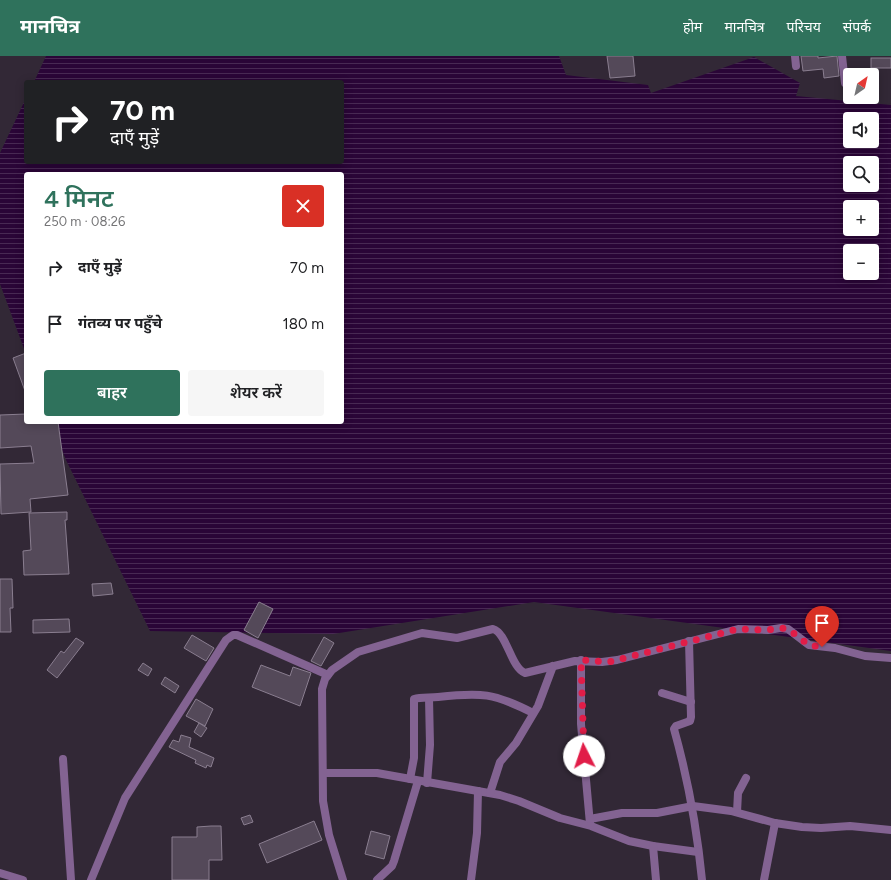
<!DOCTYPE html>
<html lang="hi">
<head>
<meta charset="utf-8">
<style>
  :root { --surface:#fff; --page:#f6f6f6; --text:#202124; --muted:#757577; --accent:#2f725c }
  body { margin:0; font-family:Figtree,"Noto Sans Devanagari",sans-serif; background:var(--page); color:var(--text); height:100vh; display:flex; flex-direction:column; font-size:15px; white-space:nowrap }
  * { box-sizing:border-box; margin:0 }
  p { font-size:13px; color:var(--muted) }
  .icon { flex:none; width:22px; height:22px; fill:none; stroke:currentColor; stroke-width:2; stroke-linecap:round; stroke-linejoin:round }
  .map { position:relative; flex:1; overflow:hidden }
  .side { position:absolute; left:24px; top:116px; width:320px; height:252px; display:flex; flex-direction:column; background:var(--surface); border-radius:4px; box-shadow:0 2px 10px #0003 }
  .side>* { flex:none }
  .banner { position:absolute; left:24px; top:24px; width:320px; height:84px; border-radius:4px; box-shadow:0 2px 10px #0003; background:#202124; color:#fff; overflow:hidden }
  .needle { width:26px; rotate:34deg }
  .fabs { position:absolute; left:843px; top:12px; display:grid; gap:8px }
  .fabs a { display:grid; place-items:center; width:36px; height:36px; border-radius:4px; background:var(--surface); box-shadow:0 2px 10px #0003; font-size:20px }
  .pin { position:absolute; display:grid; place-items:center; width:34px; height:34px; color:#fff; margin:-41px -17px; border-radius:50% 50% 50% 0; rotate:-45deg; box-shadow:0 0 4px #0007 }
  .pin .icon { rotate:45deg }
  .me { position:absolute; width:44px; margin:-22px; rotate:356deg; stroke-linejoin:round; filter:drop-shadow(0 0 3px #0008) }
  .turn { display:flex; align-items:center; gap:14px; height:84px; padding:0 20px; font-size:18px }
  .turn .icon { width:52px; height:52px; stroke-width:2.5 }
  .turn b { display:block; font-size:28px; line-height:34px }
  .round { display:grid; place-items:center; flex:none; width:42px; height:42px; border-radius:4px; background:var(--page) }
  .head { display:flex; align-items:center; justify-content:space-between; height:68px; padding:0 20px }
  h1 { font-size:24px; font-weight:600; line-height:30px; color:var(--accent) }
  .primary-button { display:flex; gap:8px; margin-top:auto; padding:8px 20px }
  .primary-button a { flex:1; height:46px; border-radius:4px; background:var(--accent); color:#fff; font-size:16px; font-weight:600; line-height:46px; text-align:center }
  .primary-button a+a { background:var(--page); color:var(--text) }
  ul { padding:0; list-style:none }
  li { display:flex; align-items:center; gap:12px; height:56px; padding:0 20px }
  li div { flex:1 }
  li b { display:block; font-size:15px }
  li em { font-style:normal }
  header { display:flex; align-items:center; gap:24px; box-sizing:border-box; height:56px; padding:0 20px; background:var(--accent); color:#fff }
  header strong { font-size:19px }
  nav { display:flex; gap:22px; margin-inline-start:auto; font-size:14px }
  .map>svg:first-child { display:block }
  .water { fill:url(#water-rules); fill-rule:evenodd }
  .building { fill:#544959; stroke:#8a7e90 }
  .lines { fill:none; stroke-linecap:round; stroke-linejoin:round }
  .minor { stroke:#836392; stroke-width:8 }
  .tertiary { stroke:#836392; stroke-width:8 }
  .route { stroke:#e11d48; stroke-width:7; stroke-dasharray:0 12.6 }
</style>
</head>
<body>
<header>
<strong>मानचित्र</strong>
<nav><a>होम</a><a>मानचित्र</a><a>परिचय</a><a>संपर्क</a></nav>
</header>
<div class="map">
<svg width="891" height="824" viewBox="0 0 891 824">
  <defs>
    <pattern id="water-rules" width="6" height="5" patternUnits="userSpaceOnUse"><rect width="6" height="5" fill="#2a0537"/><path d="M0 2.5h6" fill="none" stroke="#482953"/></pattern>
  </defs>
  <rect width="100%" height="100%" fill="#322836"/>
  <!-- water -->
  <path class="water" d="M 46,0 L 559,0 L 566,19 L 648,29 L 651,37 L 754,1 L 800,27 L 796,40 L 891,49 L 891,595 L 534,546 L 333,578 L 150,575 L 66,404 L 51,366 L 342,366 L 342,118 L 26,118 L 26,298 L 0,228 L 0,97 L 26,42 L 26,106 L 342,106 L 342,26 L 34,26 ZM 850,63 L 872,63 L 872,85 L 850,85 ZM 850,107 L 872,107 L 872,129 L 850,129 ZM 850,151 L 872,151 L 872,173 L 850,173 ZM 850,195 L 872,195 L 872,217 L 850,217 Z"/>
  <!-- building -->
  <g class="building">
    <path d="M 607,0 L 633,0 L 635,20 L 610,22 Z"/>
    <path d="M 801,0 L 818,0 L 818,2 L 837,0 L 839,20 L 824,22 L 823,13 L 803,15 Z"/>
    <rect x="871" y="2" width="20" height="10"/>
    <path d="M 26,297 L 26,335 L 25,335 L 13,302 Z"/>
    <path d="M 26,358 L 26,366 L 58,366 L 68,439 L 30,443 L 31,456 L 1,458 L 0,408 L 34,407 L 31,390 L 0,392 L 0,359 Z"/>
    <path d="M 67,456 L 67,464 L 65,464 L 69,518 L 24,519 L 23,495 L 31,494 L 29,457 Z"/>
    <path d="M 0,523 L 12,523 L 13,552 L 10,552 L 11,576 L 0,576 Z"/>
    <path d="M 111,527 L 113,538 L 93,540 L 92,528 Z"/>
    <path d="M 259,546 L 273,553 L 258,582 L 244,574 Z"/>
    <path d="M 69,563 L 70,576 L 33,577 L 33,564 Z"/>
    <path d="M 192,579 L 214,592 L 206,605 L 184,592 Z"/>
    <path d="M 324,581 L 334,587 L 321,610 L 311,605 Z"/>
    <path d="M 76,582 L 84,587 L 57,622 L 47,614 L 61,595 L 64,597 Z"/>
    <path d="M 143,607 L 152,613 L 148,620 L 138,614 Z"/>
    <path d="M 261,609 L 290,620 L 293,611 L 311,617 L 300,650 L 252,631 Z"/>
    <path d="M 165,621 L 179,630 L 175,637 L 161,628 Z"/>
    <path d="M 196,643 L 213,653 L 205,670 L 186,660 Z"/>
    <path d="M 199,667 L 207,672 L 201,681 L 194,676 Z"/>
    <path d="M 181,679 L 191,682 L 189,691 L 214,702 L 211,711 L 207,709 L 206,712 L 195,707 L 196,704 L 169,691 L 173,684 L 179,686 Z"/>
    <path d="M 250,759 L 253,766 L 244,769 L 241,762 Z"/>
    <path d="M 314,765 L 322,784 L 267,807 L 259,788 Z"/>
    <path d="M 211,770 L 221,770 L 222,804 L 209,804 L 209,824 L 172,824 L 172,781 L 197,781 L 197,771 Z"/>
    <path d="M 371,775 L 390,780 L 384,803 L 365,798 Z"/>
  </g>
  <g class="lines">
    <!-- minor -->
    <g class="minor">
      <path d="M 795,0 L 796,10"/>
      <path d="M 842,0 L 845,27"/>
      <path d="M 689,585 L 691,661 L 690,665 L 676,670 L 674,673 C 688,723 697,773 702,824"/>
      <path d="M 581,604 L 581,668 L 590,768"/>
      <path d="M 662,637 L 691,646"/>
      <path d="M 63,703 L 71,824"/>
      <path d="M 323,717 L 377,717 L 500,739 L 519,745 L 560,762 L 591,770 L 629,785 L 653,790 L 698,796"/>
      <path d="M 410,723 L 414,702 L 414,643 C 421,641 430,642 438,641 C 481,636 494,637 533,657"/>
      <path d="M 427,727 L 430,689 L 429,642"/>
      <path d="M 490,737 L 500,706 L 516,687 L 538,650 L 553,610"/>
      <path d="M 737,756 L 738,737 L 746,722"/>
      <path d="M 590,763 L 622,757 L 657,757 L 693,750 L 731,755 L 775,767 L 802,771 L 821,772 L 850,770 L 891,774"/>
      <path d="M 653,790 L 656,824"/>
      <path d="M 91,824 L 125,742 L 226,584 L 233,579 L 237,579 L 328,619"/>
      <path d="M 343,824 L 329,779 L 323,745 L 322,633 L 325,623 L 332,614 L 358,596 L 422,577 L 457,582 L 493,573 C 507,577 511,612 525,617 L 575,605 L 602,606 L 617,604 L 738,573 L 768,574 L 781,572 L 788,573 L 809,589 L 835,592 L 865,600 L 891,602"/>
      <path d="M 377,824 L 392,810 L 394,805 L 418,725"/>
      <path d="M 471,824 L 477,777 L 478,735"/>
      <path d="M 764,824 L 775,767"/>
    </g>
    <!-- tertiary -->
    <path class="tertiary" d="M 0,817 L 23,824"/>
  </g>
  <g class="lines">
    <!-- route -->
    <path class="route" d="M 584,700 L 581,604 L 609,606 L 738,573 L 768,574 L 781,572 L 788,573 L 809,589 L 822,591"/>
  </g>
</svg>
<div class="fabs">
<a><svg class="needle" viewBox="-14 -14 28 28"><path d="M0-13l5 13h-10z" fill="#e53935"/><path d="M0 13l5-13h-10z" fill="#757577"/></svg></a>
<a><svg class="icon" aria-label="sound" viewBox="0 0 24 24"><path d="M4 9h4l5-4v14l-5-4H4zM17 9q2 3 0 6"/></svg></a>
<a><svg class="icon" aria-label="search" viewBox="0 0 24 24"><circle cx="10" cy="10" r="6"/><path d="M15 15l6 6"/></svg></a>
<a>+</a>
<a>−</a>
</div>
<div class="pin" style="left:822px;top:591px;background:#d93025"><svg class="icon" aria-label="arrive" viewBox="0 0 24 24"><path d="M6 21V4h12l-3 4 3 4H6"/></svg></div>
<svg class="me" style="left:584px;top:700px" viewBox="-20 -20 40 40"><circle r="19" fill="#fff"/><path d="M0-13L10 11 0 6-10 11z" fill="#e11d48"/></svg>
<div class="banner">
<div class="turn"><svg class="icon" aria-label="right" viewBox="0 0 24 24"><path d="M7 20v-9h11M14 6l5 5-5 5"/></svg><div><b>70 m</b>दाएँ मुड़ें</div></div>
</div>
<section class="side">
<div class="head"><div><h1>4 मिनट</h1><p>250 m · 08:26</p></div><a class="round" style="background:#d93025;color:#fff"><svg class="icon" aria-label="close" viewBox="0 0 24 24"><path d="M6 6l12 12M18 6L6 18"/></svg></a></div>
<ul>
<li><svg class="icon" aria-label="right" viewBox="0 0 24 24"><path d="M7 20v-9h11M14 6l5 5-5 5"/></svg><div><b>दाएँ मुड़ें</b></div><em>70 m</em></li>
<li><svg class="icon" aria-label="arrive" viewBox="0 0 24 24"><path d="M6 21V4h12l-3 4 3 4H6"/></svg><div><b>गंतव्य पर पहुँचे</b></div><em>180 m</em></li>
</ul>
<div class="primary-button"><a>बाहर</a><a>शेयर करें</a></div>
</section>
</div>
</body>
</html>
